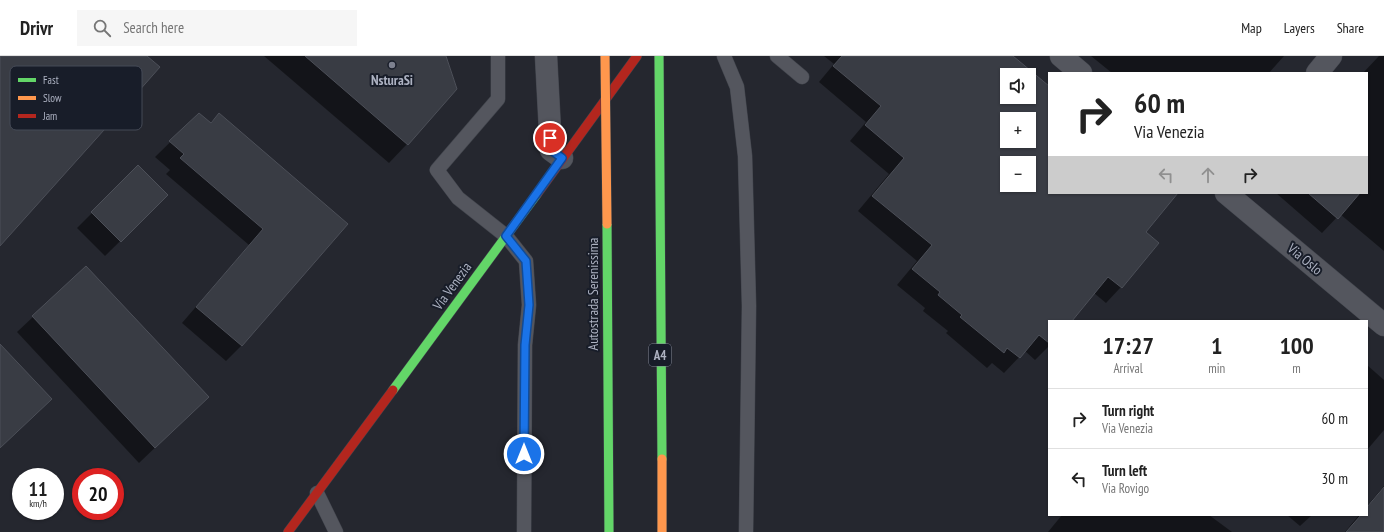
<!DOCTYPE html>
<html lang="en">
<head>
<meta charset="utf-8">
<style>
  :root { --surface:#fff; --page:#f6f6f6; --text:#222; --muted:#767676; --line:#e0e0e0 }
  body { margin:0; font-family:"PT Sans Narrow",sans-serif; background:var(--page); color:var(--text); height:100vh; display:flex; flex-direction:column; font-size:15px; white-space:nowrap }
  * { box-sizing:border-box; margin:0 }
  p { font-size:13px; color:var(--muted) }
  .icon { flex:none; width:22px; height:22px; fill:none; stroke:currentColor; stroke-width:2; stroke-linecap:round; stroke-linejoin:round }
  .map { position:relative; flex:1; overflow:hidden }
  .side { position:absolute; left:1048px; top:264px; width:320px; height:196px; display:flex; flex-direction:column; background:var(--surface); border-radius:0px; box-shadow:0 1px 3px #0004 }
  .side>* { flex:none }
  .guide { position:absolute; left:1048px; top:16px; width:320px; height:122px; border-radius:0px; box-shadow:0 1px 3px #0004; background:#fff; color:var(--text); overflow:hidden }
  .tools { position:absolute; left:1000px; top:12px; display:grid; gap:8px }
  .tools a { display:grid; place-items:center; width:36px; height:36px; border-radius:0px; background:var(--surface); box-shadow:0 1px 3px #0004; font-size:20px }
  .speed { position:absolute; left:12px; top:412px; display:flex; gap:8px; font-size:20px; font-weight:700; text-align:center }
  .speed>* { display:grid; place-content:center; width:52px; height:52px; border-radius:50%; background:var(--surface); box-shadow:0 1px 3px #0004; line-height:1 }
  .speed small { font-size:10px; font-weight:400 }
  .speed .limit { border:6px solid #d22; background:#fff; color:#111 }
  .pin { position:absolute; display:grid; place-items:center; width:34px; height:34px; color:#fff; margin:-17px; border:2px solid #fff; border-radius:50%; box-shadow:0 1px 4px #0007 }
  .me { position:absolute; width:44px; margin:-22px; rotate:0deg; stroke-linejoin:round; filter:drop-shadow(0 0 3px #0008) }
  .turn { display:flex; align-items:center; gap:14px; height:84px; padding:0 20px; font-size:18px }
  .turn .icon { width:52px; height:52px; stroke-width:2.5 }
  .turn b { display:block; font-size:28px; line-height:34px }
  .lanes { display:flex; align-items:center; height:38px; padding:0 20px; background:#0003; justify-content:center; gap:20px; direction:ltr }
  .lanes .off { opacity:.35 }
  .eta { display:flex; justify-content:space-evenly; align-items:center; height:68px; text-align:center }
  .eta b { font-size:24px; font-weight:800; line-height:28px }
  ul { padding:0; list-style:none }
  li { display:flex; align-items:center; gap:12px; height:60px; padding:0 20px; border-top:1px solid var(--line) }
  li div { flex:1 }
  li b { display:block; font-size:15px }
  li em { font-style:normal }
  header { display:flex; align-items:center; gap:24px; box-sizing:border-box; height:56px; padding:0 20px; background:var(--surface); border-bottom:1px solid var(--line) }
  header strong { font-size:19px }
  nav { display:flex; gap:22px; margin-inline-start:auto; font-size:14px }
  .search { width:280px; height:36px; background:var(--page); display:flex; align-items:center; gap:10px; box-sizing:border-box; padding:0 14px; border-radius:0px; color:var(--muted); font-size:15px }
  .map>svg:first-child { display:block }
  .shadow { fill:#0007; fill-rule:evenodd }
  .building { fill:#393c44; stroke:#4c4f58; fill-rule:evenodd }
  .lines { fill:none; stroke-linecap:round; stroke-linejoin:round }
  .lane-casing { stroke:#41444c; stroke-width:15 }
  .street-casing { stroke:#41444c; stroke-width:23 }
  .fast-casing { stroke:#41444c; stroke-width:10 }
  .slow-casing { stroke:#41444c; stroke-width:10 }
  .jam-casing { stroke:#41444c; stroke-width:10 }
  .lane { stroke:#54565e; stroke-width:14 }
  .street { stroke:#54565e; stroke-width:22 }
  .fast { stroke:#63d668; stroke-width:9 }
  .slow { stroke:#ff974d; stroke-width:9 }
  .jam { stroke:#b3261e; stroke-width:9 }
  .slow-bridge-casing { stroke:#41434b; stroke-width:10; stroke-linecap:butt }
  .slow-bridge { stroke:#ff974d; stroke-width:9 }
  .route-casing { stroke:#114b97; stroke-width:10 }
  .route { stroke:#1a73e8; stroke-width:7 }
  .poi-dot { fill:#7d818f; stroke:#181d29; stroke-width:1.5 }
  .labels { text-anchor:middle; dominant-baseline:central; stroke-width:4; stroke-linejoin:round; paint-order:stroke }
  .shield { fill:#181d29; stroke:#808594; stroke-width:1 }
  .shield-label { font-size:13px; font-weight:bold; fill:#adb2c2 }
  .poi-label { font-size:14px; font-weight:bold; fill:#adb2c2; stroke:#181d29 }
  .street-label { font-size:14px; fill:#adb2c2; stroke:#181d29 }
  .key { fill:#181d29; stroke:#454a57; stroke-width:1 }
  .key-label { font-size:11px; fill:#adb2c2 }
</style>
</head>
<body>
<header>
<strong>Drivr</strong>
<div class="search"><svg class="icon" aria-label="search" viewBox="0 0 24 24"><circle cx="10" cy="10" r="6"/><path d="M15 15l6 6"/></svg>Search here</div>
<nav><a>Map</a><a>Layers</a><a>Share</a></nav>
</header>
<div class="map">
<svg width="1384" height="476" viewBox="0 0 1384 476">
  <rect width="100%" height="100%" fill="#25272f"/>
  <!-- shadow -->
  <g class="shadow">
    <path d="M 0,0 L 145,0 L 122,52 L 107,67 L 76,41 L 0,189 Z"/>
    <path d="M 264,0 L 445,0 L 407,88 L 389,107 Z"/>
    <path d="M 824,0 L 1011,0 L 1049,31 L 1049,137 L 1177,137 L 1145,176 L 1158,187 L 1121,231 L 1106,247 L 1094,237 L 1070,265 L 1049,265 L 1049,290 L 1035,304 L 1025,295 L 1004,317 L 992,307 L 987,312 L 946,277 L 948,275 L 923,255 L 925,252 L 897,229 L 917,205 L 858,155 L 889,118 L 850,85 L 866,66 L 819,26 L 834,8 ZM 1007,19 L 1029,19 L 1029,41 L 1007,41 ZM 1007,63 L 1029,63 L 1029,85 L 1007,85 ZM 1007,107 L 1029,107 L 1029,129 L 1007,129 Z"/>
    <path d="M 1091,0 L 1284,0 L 1269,17 L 1112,17 Z"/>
    <path d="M 1379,0 L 1384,0 L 1384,195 L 1340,158 L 1322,177 L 1276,137 L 1367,137 L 1367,17 L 1363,17 Z"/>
    <path d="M 199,58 L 210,67 L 219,58 L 346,168 L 241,290 L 226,305 L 182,267 L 249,189 L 166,118 L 170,114 L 155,101 Z"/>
    <path d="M 138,111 L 167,139 L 105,200 L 77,172 Z"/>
    <path d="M 86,211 L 208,341 L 139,407 L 17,276 Z"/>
    <path d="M 1367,309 L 1384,324 L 1384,374 L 1367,394 Z"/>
    <path d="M 1384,430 L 1384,476 L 1345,476 L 1359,459 L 1367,459 L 1367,450 Z"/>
    <path d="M 1062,459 L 1209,459 L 1232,476 L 1048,476 Z"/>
    <path d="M 1287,459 L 1312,459 L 1300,470 Z"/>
  </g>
  <!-- building -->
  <g class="building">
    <path d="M 0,0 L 147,0 L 160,11 L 123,53 L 91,25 L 74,44 L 104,74 L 0,190 Z"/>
    <path d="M 305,0 L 446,0 L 457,33 L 408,89 Z"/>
    <path d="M 842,0 L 1013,0 L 1049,30 L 1049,137 L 1178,137 L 1146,176 L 1159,187 L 1122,232 L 1108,221 L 1072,265 L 1049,265 L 1049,287 L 1039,279 L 1020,302 L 1007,292 L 1004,297 L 960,261 L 962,259 L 938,239 L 940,236 L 912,213 L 932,189 L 872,140 L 904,102 L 865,69 L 881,50 L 833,10 ZM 1007,19 L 1029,19 L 1029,41 L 1007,41 ZM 1007,63 L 1029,63 L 1029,85 L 1007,85 ZM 1007,107 L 1029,107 L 1029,129 L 1007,129 Z"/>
    <path d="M 199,57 L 211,67 L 219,57 L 348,168 L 242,290 L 196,251 L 263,173 L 180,102 L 184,98 L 169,85 Z"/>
    <path d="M 138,109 L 168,139 L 121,186 L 91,156 Z"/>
    <path d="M 1308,137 L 1360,137 L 1338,163 Z"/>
    <path d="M 86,210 L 209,341 L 155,392 L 32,260 Z"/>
    <path d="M 0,288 L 52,343 L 0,392 Z"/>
    <path d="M 1384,431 L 1384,476 L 1346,476 L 1361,459 L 1367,459 L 1367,451 Z"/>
  </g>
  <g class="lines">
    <!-- lane casing -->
    <g class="lane-casing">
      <g id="lane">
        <path d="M 498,0 L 498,43 L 437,114 L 458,142 L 506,180 L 526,205 L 529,249 L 525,289 L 524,476"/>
        <path d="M 724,0 L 737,31 L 745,100 L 749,250 L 746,476"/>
        <path d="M 777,0 L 802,21"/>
        <path d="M 317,437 L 336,476"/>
      </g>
    </g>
    <!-- street casing -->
    <g class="street-casing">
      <g id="street">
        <path d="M 546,0 L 551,94 L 562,102"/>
        <path d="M 1061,0 L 1081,17"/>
        <path d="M 1317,17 L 1331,0"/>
        <path d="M 1226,137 L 1384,269"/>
      </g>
    </g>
    <!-- fast casing -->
    <g class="fast-casing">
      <g id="fast">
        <path d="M 659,0 L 662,403"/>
        <path d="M 607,168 L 609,476"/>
        <path d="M 393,334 L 537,138"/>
      </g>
    </g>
    <!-- slow casing -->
    <g class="slow-casing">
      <path id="slow" d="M 662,403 L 662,476"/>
    </g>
    <!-- jam casing -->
    <g class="jam-casing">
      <g id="jam">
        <path d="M 537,138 L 637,0"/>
        <path d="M 288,476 L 393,334"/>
      </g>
    </g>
    <!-- lane -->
    <use href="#lane" class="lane"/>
    <!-- street -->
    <use href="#street" class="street"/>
    <!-- fast -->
    <use href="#fast" class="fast"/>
    <!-- slow -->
    <use href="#slow" class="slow"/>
    <!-- jam -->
    <use href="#jam" class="jam"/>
    <!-- slow-bridge casing -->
    <g class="slow-bridge-casing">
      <path id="slow-bridge" d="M 605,0 L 607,168"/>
    </g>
    <!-- slow-bridge -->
    <use href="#slow-bridge" class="slow-bridge"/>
  </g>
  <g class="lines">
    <!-- route casing -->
    <g class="route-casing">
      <path id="route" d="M 524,398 L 525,289 L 529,249 L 526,205 L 506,180 L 562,102 L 551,94 L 550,82"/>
    </g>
    <!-- route -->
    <use href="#route" class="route"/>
  </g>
  <!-- markers -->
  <circle class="poi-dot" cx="392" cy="9" r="4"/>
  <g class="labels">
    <!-- shield labels -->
    <rect class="shield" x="649" y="288" width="22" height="22" rx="3"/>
    <g class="shield-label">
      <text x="660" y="299">A4</text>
    </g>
    <!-- poi labels -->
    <g class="poi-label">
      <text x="392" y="24">NsturaSi</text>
    </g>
    <!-- street labels -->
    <g class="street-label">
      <text transform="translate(1305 203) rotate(40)">Via Oslo</text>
      <text transform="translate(452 230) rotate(-54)">Via Venezia</text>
      <text transform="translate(593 238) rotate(-90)">Autostrada Serenissima</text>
    </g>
  </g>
  <!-- legend -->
  <rect x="10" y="10" width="132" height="64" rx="6" class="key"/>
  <rect x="18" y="22" width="18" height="4" fill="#63d668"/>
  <rect x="18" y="40" width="18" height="4" fill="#ff974d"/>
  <rect x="18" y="58" width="18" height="4" fill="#b3261e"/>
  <g class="key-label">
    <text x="43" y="28">Fast</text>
    <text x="43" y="46">Slow</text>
    <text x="43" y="64">Jam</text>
  </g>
</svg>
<div class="tools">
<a><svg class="icon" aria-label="sound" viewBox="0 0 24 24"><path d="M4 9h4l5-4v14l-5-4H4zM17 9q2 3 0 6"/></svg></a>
<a>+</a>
<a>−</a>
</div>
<div class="speed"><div>11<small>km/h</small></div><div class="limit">20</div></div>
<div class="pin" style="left:550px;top:82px;background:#d93025"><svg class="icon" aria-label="arrive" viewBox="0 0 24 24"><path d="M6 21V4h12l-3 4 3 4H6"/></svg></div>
<svg class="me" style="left:524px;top:398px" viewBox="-20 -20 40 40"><circle r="17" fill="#1a73e8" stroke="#fff" stroke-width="3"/><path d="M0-11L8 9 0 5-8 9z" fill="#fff"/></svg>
<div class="guide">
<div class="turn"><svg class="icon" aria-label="right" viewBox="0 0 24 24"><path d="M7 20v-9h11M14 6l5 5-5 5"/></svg><div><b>60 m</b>Via Venezia</div></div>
<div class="lanes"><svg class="icon off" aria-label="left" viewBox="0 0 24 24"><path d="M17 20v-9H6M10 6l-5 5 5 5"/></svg><svg class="icon off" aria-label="ahead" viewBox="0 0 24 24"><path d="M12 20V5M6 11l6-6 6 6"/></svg><svg class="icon" aria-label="right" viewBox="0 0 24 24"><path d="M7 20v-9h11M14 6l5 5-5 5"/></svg></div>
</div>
<section class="side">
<div class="eta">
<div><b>17:27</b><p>Arrival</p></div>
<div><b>1</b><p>min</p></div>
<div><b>100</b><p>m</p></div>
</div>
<ul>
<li><svg class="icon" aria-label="right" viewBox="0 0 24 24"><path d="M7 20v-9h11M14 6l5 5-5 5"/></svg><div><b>Turn right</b><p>Via Venezia</p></div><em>60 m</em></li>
<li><svg class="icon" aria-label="left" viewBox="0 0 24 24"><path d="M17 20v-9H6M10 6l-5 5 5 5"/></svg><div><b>Turn left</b><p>Via Rovigo</p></div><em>30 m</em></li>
</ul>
</section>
</div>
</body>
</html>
